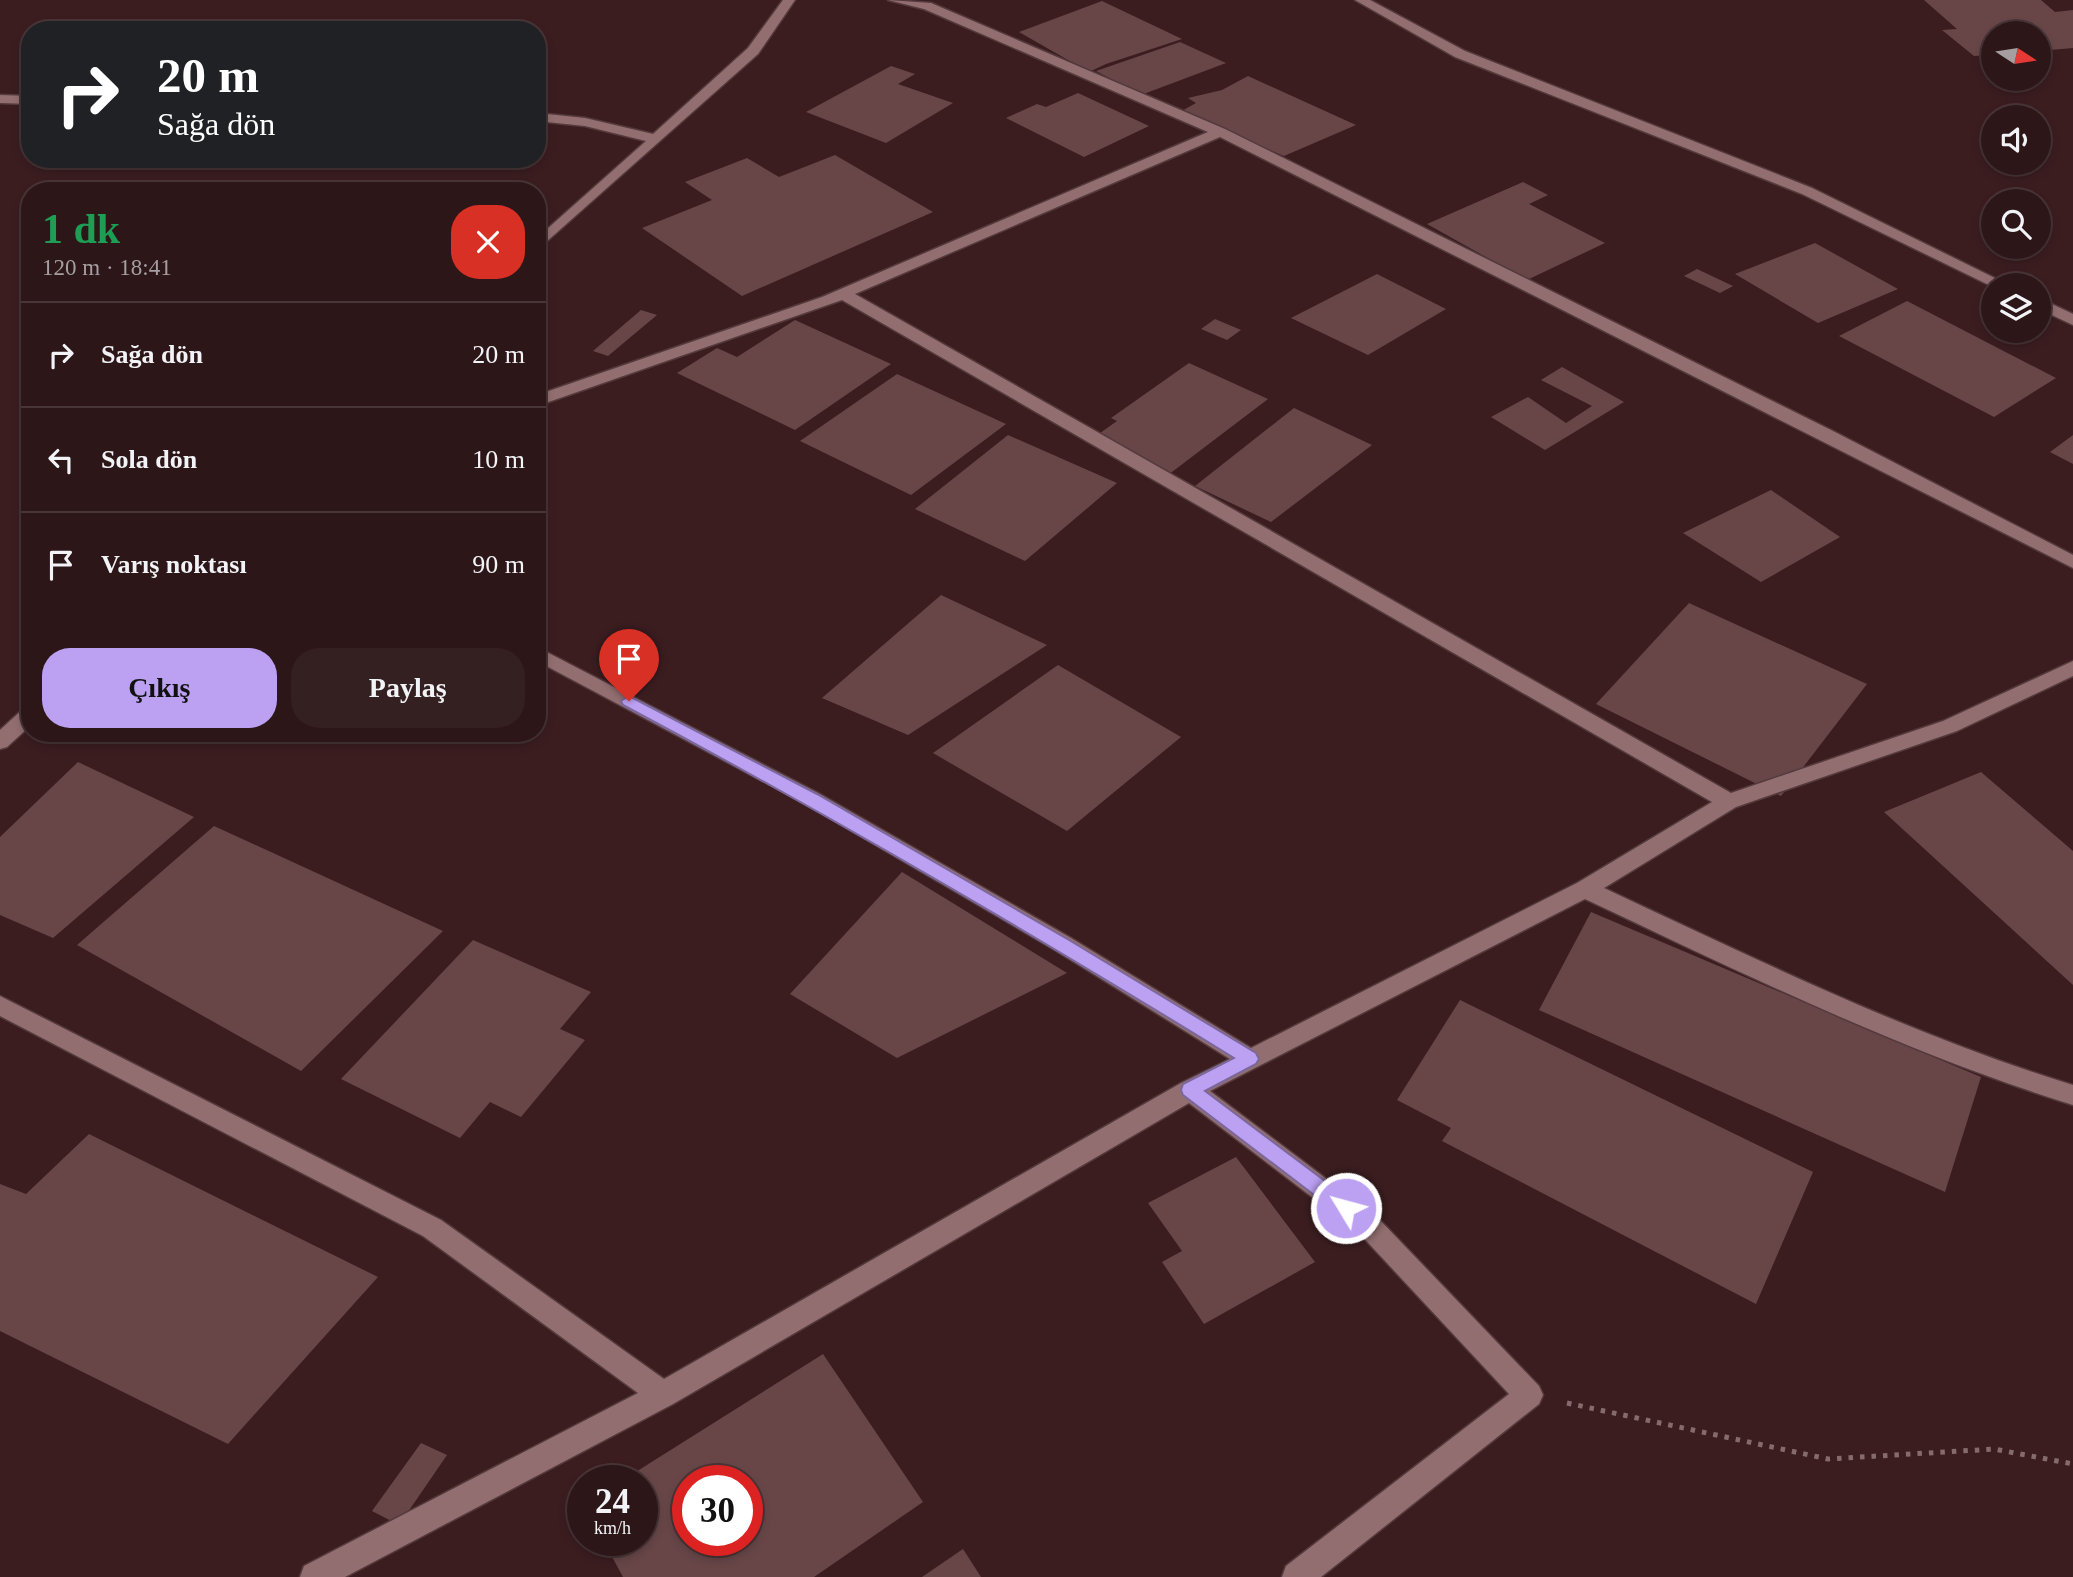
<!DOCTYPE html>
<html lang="tr">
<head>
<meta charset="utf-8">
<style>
  :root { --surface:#2c1618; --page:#341f21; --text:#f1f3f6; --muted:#a69fa2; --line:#483537; --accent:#bca0f2 }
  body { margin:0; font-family:"Times New Roman",serif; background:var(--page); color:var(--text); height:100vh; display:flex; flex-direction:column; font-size:26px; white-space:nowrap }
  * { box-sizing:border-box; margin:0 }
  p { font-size:23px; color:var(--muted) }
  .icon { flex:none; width:38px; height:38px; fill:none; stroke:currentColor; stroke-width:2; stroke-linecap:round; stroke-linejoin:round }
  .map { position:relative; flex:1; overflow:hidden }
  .sheet { position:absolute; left:21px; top:182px; width:525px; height:560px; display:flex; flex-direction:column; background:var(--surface); border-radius:28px; box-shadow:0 4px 10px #0003,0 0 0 2px var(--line) }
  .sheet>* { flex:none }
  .guide { position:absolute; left:21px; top:21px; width:525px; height:147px; border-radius:28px; box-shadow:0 4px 10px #0003,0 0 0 2px var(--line); background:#202124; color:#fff; overflow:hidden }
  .needle { width:46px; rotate:102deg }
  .buttons { position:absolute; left:1981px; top:21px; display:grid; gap:14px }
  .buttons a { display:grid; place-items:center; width:70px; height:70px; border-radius:50%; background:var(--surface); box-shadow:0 4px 10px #0003,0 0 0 2px var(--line); font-size:35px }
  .speed { position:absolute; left:567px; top:1465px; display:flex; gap:14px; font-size:35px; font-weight:700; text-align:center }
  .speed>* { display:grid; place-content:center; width:91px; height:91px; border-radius:50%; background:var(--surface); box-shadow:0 4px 10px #0003,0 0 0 2px var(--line); line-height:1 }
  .speed small { font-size:18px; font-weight:400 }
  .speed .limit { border:10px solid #d22; background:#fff; color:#111 }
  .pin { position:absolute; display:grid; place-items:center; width:60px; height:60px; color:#fff; margin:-72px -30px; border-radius:50% 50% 50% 0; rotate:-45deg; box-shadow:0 0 7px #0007 }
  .pin .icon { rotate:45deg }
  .me { position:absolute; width:77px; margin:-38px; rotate:307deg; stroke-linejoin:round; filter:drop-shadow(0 0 5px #0008) }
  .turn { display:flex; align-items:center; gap:24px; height:147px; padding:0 21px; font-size:32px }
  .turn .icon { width:91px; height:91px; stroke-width:2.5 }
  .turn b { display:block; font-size:49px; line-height:60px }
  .round { display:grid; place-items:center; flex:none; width:74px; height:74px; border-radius:28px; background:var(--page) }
  .head { display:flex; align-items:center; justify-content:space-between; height:119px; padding:0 21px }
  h1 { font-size:42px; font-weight:600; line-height:52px; color:#1e9e55 }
  .action { display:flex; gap:14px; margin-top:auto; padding:14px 21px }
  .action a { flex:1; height:80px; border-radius:28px; background:var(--accent); color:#111; font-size:28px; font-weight:600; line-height:80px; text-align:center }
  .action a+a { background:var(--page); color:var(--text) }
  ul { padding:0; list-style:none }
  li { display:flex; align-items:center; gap:21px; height:105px; padding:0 21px; border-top:2px solid var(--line) }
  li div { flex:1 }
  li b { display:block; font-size:26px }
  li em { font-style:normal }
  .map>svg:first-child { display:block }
  .building { fill:#684648; fill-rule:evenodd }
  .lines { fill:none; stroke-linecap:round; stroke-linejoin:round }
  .minor-casing { stroke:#543a3d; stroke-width:3 }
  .path { stroke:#856b6d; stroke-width:5; stroke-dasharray:4.5 7; stroke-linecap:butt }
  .minor { fill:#926e70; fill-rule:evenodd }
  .route { fill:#bca0f2; stroke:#7a689d; stroke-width:2 }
</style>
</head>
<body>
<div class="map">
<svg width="2073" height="1577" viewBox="0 0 2073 1577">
  <rect width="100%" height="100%" fill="#3b1d20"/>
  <!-- building -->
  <g class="building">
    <path d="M 1924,0 L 2041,0 L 2055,12 L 2073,10 L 2073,48 L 2039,51 L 2039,33 L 1993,33 L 1993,55 L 1974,56 L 1942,30 L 1957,29 Z"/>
    <path d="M 1102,1 L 1182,39 L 1106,64 L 1089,72 L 1019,32 Z"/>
    <path d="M 1180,42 L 1226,63 L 1141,95 L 1096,71 Z"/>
    <path d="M 891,66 L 915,74 L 898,84 L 953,103 L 886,143 L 806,112 Z"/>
    <path d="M 1248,76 L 1356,125 L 1284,156 L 1180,112 L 1196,103 L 1188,98 L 1222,90 Z"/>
    <path d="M 1078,93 L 1149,126 L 1084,157 L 1006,118 L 1037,104 L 1046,107 Z"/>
    <path d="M 835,155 L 933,212 L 742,296 L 642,228 L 712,200 L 685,182 L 747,158 L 779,177 Z"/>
    <path d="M 1523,182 L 1548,195 L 1529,204 L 1605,243 L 1527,280 L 1427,224 Z"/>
    <path d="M 1815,243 L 1898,289 L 1818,323 L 1735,274 Z"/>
    <path d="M 1697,269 L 1733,286 L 1720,293 L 1684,276 Z"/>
    <path d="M 1377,274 L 1446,309 L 1368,355 L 1291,318 Z"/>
    <path d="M 1907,301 L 2056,378 L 1994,417 L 1839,336 Z"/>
    <path d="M 641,310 L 657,315 L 608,356 L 593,351 Z"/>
    <path d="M 1215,319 L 1241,330 L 1227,340 L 1201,329 Z"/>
    <path d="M 795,320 L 891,364 L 795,430 L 677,373 L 717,348 L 737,357 Z"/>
    <path d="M 1189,363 L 1268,399 L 1168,475 L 1093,438 L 1117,421 L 1111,418 Z"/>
    <path d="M 1562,367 L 1624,402 L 1545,450 L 1491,417 L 1528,397 L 1566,423 L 1592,406 L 1541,380 Z"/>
    <path d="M 897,374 L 1006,424 L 911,495 L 800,441 Z"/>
    <path d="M 1294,408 L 1372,445 L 1271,522 L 1195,486 Z"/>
    <path d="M 1008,435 L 1117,483 L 1025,561 L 915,509 Z"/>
    <path d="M 2073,435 L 2073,464 L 2050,452 Z"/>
    <path d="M 1771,490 L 1840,537 L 1761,582 L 1683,533 Z"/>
    <path d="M 941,595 L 1047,645 L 908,735 L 822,698 Z"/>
    <path d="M 1689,603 L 1867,684 L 1781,796 L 1596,704 Z"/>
    <path d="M 1058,665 L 1181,737 L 1067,831 L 933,753 Z"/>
    <path d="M 78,762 L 194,817 L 53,938 L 0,915 L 0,837 Z"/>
    <path d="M 1981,772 L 2073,851 L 2073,985 L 1884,812 Z"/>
    <path d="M 214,826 L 443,931 L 301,1071 L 77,945 Z"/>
    <path d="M 902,872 L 1067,973 L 897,1058 L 790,994 Z"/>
    <path d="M 1591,912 L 1981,1077 L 1945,1192 L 1539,1010 Z"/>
    <path d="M 473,940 L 591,992 L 560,1029 L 585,1040 L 521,1117 L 490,1102 L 460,1138 L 341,1079 Z"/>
    <path d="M 1460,1000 L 1813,1172 L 1756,1304 L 1442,1141 L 1451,1128 L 1397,1100 Z"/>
    <path d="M 89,1134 L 378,1277 L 228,1444 L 0,1331 L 0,1184 L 26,1194 Z"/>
    <path d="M 1236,1157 L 1315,1262 L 1204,1324 L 1162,1262 L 1182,1251 L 1148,1203 Z"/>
    <path d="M 823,1354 L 923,1502 L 814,1577 L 623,1577 L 603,1540 L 642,1540 L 642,1480 L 623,1480 ZM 688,1480 L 747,1480 L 747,1540 L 688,1540 Z"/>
    <path d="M 421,1443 L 447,1455 L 399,1525 L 372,1511 Z"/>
    <path d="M 963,1549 L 981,1577 L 922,1577 Z"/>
  </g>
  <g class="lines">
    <!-- minor casing -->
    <g class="minor-casing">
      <g id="minor">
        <path d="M 783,0 L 795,0 L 758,54 L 537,250 L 537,238 L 646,141 L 585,126 L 537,121 L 537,113 L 585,118 L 653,134 L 748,48 Z"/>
        <path d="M 888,0 L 931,3 L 1225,129 L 1833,431 L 2073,555 L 2073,568 L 1220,137 L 855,294 L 1731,793 L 1943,721 L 2073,661 L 2073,676 L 1957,731 L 1736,807 L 1604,888 C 1758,960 1910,1035 2073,1085 L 2073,1105 C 1903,1052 1746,975 1585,899 L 1210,1091 L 1377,1217 L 1539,1386 L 1543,1395 L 1539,1404 L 1321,1577 L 1282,1577 L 1286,1566 L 1509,1394 L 1359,1233 L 1189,1103 L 673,1404 L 345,1577 L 300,1577 L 304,1566 L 638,1393 L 423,1236 L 0,1016 L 0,996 L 441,1220 L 664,1379 L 1181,1083 L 1230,1059 L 1055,950 L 804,803 L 537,661 L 537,647 L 818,793 L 1071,938 L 1251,1048 L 1577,883 L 1712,802 L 842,300 L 537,406 L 537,395 L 822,297 L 1208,132 L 924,9 Z"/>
        <path d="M 1355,0 L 1370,0 L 1465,51 L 1812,188 L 2009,285 L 1993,287 L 1802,194 L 1455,57 Z"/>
        <path d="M 0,95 L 30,96 L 30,104 L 0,103 Z"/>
        <path d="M 2039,298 L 2073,314 L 2073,325 L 2039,309 Z"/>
        <path d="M 30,707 L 30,726 L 7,747 L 0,749 L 0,730 L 23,709 Z"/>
      </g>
    </g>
    <!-- path -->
    <path class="path" d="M 1567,1403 L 1828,1459 L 1994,1449 L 2073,1464"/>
    <!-- minor -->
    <use href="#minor" class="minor"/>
  </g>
  <!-- route -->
  <path class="route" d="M 629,696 L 817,794 L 1069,940 L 1256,1053 L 1259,1059 L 1256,1064 L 1205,1091 L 1353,1202 L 1356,1208 L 1353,1214 L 1346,1217 L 1339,1214 L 1183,1095 L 1181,1090 L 1183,1084 L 1234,1058 C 1033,934 831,816 623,705 L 621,701 Z"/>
</svg>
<div class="buttons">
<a><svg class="needle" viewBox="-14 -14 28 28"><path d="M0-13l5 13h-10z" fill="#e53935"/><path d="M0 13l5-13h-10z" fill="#a69fa2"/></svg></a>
<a><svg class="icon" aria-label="sound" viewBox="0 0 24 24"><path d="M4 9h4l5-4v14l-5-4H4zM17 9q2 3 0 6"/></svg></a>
<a><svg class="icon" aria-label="search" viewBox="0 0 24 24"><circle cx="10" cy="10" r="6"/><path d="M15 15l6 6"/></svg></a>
<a><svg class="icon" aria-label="layers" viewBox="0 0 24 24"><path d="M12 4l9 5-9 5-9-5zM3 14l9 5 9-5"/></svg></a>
</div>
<div class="speed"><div>24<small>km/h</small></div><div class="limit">30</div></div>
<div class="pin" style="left:629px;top:701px;background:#d93025"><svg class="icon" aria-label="arrive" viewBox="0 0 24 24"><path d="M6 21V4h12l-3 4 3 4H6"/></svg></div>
<svg class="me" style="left:1346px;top:1208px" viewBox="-20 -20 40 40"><circle r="17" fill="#bca0f2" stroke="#fff" stroke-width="3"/><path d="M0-11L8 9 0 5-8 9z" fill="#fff"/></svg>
<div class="guide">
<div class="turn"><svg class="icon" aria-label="right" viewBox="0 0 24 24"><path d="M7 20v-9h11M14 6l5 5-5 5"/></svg><div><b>20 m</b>Sağa dön</div></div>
</div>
<section class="sheet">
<div class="head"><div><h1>1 dk</h1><p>120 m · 18:41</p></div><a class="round" style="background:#d93025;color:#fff"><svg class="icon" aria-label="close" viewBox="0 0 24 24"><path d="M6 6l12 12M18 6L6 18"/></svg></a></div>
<ul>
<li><svg class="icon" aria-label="right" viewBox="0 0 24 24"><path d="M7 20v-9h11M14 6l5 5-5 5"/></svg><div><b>Sağa dön</b></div><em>20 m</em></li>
<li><svg class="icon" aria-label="left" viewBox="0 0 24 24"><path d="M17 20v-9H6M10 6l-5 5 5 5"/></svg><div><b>Sola dön</b></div><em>10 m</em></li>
<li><svg class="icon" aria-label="arrive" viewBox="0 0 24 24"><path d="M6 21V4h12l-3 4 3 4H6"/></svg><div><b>Varış noktası</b></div><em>90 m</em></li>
</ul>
<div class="action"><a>Çıkış</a><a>Paylaş</a></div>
</section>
</div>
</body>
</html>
